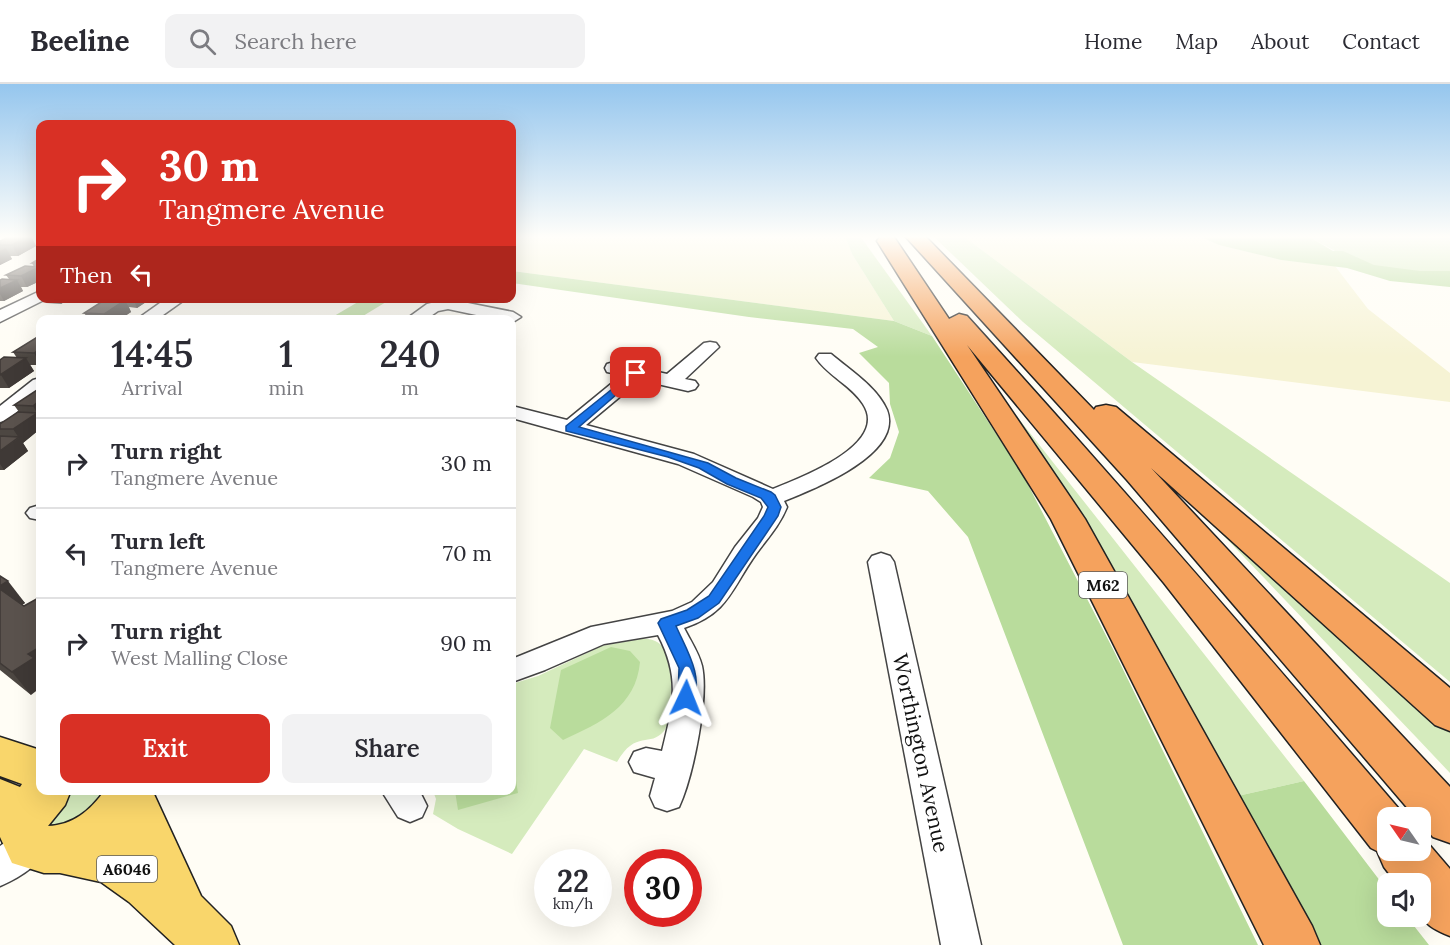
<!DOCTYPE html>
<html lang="en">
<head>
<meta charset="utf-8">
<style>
  :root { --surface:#fff; --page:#f2f2f3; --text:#2b2b33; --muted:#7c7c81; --line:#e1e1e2; --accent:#d93025 }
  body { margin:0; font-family:Lora,serif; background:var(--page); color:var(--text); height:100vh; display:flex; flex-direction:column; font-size:22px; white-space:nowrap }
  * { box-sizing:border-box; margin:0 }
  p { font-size:20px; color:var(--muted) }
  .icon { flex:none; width:33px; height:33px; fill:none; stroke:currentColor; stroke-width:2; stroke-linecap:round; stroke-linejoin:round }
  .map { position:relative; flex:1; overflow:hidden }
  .sheet { position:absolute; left:36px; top:231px; width:480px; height:480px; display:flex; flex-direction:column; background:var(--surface); border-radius:12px; box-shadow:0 6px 24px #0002 }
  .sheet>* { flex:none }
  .hud { position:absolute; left:36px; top:36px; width:480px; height:183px; border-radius:12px; box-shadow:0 6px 24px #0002; background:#d93025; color:#fff; overflow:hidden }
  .needle { width:39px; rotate:304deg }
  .buttons { position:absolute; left:1377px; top:723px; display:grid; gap:12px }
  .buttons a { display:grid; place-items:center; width:54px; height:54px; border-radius:12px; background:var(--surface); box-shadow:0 6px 24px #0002; font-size:30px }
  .speed { position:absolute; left:534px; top:765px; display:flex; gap:12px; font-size:30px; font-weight:700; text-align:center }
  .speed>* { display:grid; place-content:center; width:78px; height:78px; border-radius:50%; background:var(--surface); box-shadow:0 6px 24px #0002; line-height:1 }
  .speed small { font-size:15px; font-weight:400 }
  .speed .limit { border:9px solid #d22; background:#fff; color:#111 }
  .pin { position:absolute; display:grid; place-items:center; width:51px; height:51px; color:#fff; margin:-26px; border-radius:12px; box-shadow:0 3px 9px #0006 }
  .me { position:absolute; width:66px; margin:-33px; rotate:2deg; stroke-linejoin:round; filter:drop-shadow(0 0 4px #0008) }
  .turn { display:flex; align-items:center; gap:21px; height:126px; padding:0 24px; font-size:27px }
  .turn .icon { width:78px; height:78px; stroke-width:2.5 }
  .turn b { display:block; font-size:42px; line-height:51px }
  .then { display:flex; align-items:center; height:57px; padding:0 24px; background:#0003; gap:12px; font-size:22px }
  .eta { display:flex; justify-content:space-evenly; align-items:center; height:102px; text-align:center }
  .eta b { font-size:36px; font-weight:600; line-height:42px }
  .primary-button { display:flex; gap:12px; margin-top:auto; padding:12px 24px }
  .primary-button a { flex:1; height:69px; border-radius:12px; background:var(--accent); color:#fff; font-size:24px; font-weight:600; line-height:69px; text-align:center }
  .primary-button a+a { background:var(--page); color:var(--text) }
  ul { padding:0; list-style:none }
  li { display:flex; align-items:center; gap:18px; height:90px; padding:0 24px; border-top:2px solid var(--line) }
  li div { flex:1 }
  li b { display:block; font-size:22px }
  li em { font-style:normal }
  header { display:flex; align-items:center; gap:36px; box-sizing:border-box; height:84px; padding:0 30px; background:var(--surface); border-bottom:2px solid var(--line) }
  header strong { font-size:28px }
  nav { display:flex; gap:33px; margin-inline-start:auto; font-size:21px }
  .search { width:420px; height:54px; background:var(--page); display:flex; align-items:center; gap:15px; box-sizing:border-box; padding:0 21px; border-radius:12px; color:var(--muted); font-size:22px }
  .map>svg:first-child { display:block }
  .farmland { fill:#f6f3d4 }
  .green { fill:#d5ebbd }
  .forest { fill:#b9dc9c }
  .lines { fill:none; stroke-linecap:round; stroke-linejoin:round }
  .street-casing { stroke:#444; stroke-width:3 }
  .primary-casing { stroke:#222; stroke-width:3 }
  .highway-casing { stroke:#222; stroke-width:3 }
  .street { fill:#fff; fill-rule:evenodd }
  .primary { fill:#f9d66b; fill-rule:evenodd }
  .highway { fill:#f5a25d; fill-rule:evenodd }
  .wall { fill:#4d4742 }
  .shaded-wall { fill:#3f3936 }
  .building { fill:#5a524d; stroke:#3f3936; stroke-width:1.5 }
  .route { fill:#1a73e8; stroke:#114b97; stroke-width:1.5 }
  .labels { text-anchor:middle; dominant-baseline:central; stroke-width:6; stroke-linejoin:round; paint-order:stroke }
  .shield { fill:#fff; stroke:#585858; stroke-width:1.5 }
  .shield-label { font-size:16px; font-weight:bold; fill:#111 }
  .near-street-label { font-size:21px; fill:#111; stroke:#fff }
</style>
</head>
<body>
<header>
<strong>Beeline</strong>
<div class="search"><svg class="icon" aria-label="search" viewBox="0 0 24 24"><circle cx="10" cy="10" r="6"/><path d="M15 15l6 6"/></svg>Search here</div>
<nav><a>Home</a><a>Map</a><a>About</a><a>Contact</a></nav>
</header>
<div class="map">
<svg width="1450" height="861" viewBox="0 0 1450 861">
  <rect width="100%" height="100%" fill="#fffdf5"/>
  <!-- farmland -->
  <g class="farmland">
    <path d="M 512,152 L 845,152 L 852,170 L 894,237 L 512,187 Z"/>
    <path d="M 963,152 L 1199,152 L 1219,161 L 1281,176 L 1335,182 L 1368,225 L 1450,289 L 1450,318 L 1132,278 Z"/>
  </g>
  <!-- green -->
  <g class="green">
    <path d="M 845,152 L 860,152 L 932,252 L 894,237 L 852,170 Z"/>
    <path d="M 933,152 L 963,152 L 1132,278 L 1450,499 L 1450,598 L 1023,238 Z"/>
    <path d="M 1308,152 L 1450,152 L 1450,193 L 1371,187 Z"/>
    <path d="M 1015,330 L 1304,697 L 1233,713 L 1090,451 Z"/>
    <path d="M 1157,382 L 1450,638 L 1450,689 L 1416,653 Z"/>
    <path d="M 640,555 C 676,551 672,597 670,620 C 669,628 669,640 664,647 C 650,664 636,645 617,678 L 584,665 L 512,770 L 458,745 L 433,730 L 436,715 L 433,707 L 512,706 L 512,600 L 538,592 L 602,562 Z"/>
    <path d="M 69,707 L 107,707 L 85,739 L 49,743 L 46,738 Z"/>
  </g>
  <!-- forest -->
  <g class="forest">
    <path d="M 1199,152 L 1308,152 L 1333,167 L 1343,167 L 1374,181 L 1420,187 L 1450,187 L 1450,203 L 1390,197 L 1347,184 L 1281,176 L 1219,161 Z"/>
    <path d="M 512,187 L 894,237 L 932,252 L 1023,391 L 1114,567 L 1258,861 L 1123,861 L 968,453 L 928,407 L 869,394 L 890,374 L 899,348 L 890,320 L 889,299 L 859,269 L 878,263 L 853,245 L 749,233 L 512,199 Z"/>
    <path d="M 363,215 L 391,215 L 358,235 L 329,235 Z"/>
    <path d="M 611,563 L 630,567 L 640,578 C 636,623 600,639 563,656 L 550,644 L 561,586 Z"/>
    <path d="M 512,671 L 518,709 L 458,726 L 455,707 L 512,706 Z"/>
    <path d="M 1304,697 L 1387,806 L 1388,832 L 1407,833 L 1429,861 L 1315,861 L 1233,713 Z"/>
  </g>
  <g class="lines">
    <!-- street casing -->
    <g class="street-casing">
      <g id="street">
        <path d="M 0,152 L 15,152 L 0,160 Z"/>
        <path d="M 40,207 L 40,214 L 46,215 L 0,238 L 0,226 Z"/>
        <path d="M 167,214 L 187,214 L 156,236 L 136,236 Z"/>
        <path d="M 448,215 L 513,228 L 521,233 L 513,238 L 512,236 L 500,236 L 448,225 L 438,227 L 425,236 L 405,236 L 427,220 Z"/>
        <path d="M 710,258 L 716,259 L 719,263 L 685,295 L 695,297 L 698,301 L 695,305 L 688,307 L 640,296 L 586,341 L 694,370 L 773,405 C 800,394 890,361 863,320 C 851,301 828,292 816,274 L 819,270 L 831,270 C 850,286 877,303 887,326 C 904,370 814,405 784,417 L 787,423 C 780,441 767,455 756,470 C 731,505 729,529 684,544 C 690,556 699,569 702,582 C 709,614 693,693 679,723 L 667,727 L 655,723 L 650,712 L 655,694 L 634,688 L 629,678 L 634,668 L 646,664 L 662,667 C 673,621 681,595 658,551 L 604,560 L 545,586 L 512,598 L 512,575 L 591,543 L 672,527 L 692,518 L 713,498 L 735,463 L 758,434 L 763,423 L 761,418 L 753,413 L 678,380 L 512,334 L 512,322 L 567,336 L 622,291 L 607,288 L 605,284 L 607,280 L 614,278 L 667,290 L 704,259 Z"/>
        <path d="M 40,294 L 40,309 L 7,336 L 0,338 L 0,322 L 33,296 Z"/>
        <path d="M 40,421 L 40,436 L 30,434 L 26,429 L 30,424 Z"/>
        <path d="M 881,469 L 890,472 L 894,478 L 981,861 L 941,861 L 868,478 L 872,472 Z"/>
        <path d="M 381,706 L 419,706 L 427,722 L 422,733 L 410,738 L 398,733 Z"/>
        <path d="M 30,745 L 43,750 L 48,762 C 40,781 19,794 0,802 L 0,762 L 17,750 Z"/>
      </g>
    </g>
    <!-- primary casing -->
    <g class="primary-casing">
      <path id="primary" d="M 0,653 L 40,666 L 40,706 L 71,706 L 65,721 L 48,742 C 73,741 90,727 105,706 L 152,706 L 201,812 L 231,842 L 239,861 L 175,861 L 129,818 L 101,798 L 60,789 L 44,789 L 12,779 L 0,753 L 0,695 L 20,703 L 22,700 L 0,692 Z"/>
    </g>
    <!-- highway casing -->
    <g class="highway-casing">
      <g id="highway">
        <path d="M 905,152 L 925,152 L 1094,326 L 1096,323 L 1106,321 L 1116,323 L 1450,604 L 1450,647 L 1435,641 L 1151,384 L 1450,703 L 1450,759 L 1433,753 L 1420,738 L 1420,734 L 1416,734 L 1127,396 Z"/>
        <path d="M 880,153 L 894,153 L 949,235 L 959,230 L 967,232 C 1116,396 1261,564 1405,732 L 1406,734 L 1388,734 L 1388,766 L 1420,766 L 1420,750 L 1450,785 L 1450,852 C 1417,839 1420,832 1420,800 L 1397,800 L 1384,783 L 1377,767 L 1371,764 L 1164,499 L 967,261 L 1085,435 L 1312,842 L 1320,861 L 1264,861 L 1051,435 L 877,157 Z"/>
      </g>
    </g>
    <!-- street -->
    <use href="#street" class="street"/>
    <!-- primary -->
    <use href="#primary" class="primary"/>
    <!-- highway -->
    <use href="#highway" class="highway"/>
  </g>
  <!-- wall -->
  <g class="wall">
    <path d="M 10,152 L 31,152 L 36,162 L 18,172 L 10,172 L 12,175 L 0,181 L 0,157 Z"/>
    <path d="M 40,174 L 40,197 L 27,203 L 21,203 L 23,207 L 4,217 L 0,217 L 0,196 L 9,195 L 6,191 L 34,183 L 32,179 Z"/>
    <path d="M 44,214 L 70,214 L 61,220 L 46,219 Z"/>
    <path d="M 114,214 L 152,214 L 137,224 L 129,223 L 131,228 L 119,236 L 67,236 L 87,233 L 84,229 L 115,216 Z"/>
    <path d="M 40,252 L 40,281 L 30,281 L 34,287 L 9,304 L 0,304 L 0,276 L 17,274 L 13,268 Z"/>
    <path d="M 40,306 L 40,345 L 23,359 L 28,367 L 4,386 L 0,386 L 0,340 L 19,328 L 14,321 Z"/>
    <path d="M 0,492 L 25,519 L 22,521 L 31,611 L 0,586 Z"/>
  </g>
  <!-- shaded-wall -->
  <g class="shaded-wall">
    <path d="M 29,152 L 31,152 L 36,162 L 18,172 L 12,161 Z"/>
    <path d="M 6,164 L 12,175 L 0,181 L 0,167 Z"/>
    <path d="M 39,183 L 40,186 L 40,197 L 27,203 L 21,192 Z"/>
    <path d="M 17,196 L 23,207 L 4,217 L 0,210 L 0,204 Z"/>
    <path d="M 58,214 L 70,214 L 61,220 Z"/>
    <path d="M 133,214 L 152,214 L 137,224 Z"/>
    <path d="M 125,216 L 131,228 L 119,236 L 107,236 L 104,230 Z"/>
    <path d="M 40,265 L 40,279 L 34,269 Z"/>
    <path d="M 26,274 L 34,287 L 9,304 L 1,291 Z"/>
    <path d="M 40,316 L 40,334 L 33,322 Z"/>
    <path d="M 37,329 L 40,335 L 40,345 L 23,359 L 28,367 L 4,386 L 0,380 L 0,367 L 19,354 L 13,345 Z"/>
    <path d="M 8,497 L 25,519 L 15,525 L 0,506 L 0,502 Z"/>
    <path d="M 40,563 L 40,604 L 31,611 L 12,588 L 28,570 Z"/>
  </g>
  <!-- building -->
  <g class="building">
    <path d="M 10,152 L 29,152 L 12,161 L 0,161 L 0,157 Z"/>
    <path d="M 40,174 L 40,179 L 32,179 Z"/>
    <path d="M 25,182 L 39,183 L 21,192 L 6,191 Z"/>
    <path d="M 2,195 L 17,196 L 0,204 L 0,196 Z"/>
    <path d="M 106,215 L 125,216 L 104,230 L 84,229 Z"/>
    <path d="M 71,233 L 91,234 L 88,236 L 67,236 Z"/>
    <path d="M 39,252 L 40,252 L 40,265 L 34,269 L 13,268 Z"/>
    <path d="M 4,273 L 26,274 L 0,291 L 0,276 Z"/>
    <path d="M 37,306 L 40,306 L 40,316 L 33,322 L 14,321 Z"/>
    <path d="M 18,328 L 37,329 L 13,345 L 0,345 L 0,340 Z"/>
    <path d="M 0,352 L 19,353 L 0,367 Z"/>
    <path d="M 0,492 L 8,497 L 0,502 Z"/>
    <path d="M 0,505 L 24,522 L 40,513 L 40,563 L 28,570 L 34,574 L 12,588 L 0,579 Z"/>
  </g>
  <!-- sky -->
  <linearGradient id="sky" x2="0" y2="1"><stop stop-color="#95c6ee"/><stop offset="0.56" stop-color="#fffefa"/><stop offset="1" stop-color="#fffefa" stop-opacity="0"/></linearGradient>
  <rect width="1450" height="273" fill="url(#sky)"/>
  <!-- route -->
  <path class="route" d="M 636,286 L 641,289 L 639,291 L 579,343 L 708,379 L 736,394 L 771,408 L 775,411 L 781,423 L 778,432 L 719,519 L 698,534 L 676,542 C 686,565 705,594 692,619 L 686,621 L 680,619 L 678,614 L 679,584 L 658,539 L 661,535 L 687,526 L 709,512 L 764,432 L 768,423 L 761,414 L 727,400 L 699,384 L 668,373 L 566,347 L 566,342 Z"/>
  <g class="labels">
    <!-- shield labels -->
    <g class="shield">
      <rect x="1079" y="488" width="48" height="26" rx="4.5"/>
      <rect x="97" y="772" width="60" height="26" rx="4.5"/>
    </g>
    <g class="shield-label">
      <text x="1103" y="501">M62</text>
      <text x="127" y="785">A6046</text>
    </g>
    <!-- near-street labels -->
    <g class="near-street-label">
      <text transform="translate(921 669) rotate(78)">Worthington Avenue</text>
    </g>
  </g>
</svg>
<div class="buttons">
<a><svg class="needle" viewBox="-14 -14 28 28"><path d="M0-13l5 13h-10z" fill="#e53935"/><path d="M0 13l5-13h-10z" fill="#7c7c81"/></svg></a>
<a><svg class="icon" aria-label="sound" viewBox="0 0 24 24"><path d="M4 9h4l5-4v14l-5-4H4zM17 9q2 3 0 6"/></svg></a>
</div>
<div class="speed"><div>22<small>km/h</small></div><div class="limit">30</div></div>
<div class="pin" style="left:636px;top:289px;background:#d93025"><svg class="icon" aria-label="arrive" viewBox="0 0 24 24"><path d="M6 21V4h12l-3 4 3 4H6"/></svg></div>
<svg class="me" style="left:686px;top:614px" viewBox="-20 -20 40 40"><path d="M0-17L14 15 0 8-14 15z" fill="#1a73e8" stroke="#fff" stroke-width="4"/></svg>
<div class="hud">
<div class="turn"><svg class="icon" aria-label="right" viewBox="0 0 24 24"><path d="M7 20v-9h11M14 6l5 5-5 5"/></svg><div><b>30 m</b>Tangmere Avenue</div></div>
<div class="then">Then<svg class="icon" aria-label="left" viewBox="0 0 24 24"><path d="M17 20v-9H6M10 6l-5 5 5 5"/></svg></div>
</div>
<section class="sheet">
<div class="eta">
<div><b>14:45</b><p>Arrival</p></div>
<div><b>1</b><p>min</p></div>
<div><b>240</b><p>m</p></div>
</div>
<ul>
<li><svg class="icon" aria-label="right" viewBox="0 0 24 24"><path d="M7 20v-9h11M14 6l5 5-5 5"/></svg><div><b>Turn right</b><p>Tangmere Avenue</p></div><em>30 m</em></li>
<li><svg class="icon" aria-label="left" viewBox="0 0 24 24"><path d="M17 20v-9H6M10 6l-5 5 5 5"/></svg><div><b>Turn left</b><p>Tangmere Avenue</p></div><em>70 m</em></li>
<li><svg class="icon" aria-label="right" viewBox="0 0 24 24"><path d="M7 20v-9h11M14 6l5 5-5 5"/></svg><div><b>Turn right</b><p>West Malling Close</p></div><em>90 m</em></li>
</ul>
<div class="primary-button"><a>Exit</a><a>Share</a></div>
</section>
</div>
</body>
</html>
